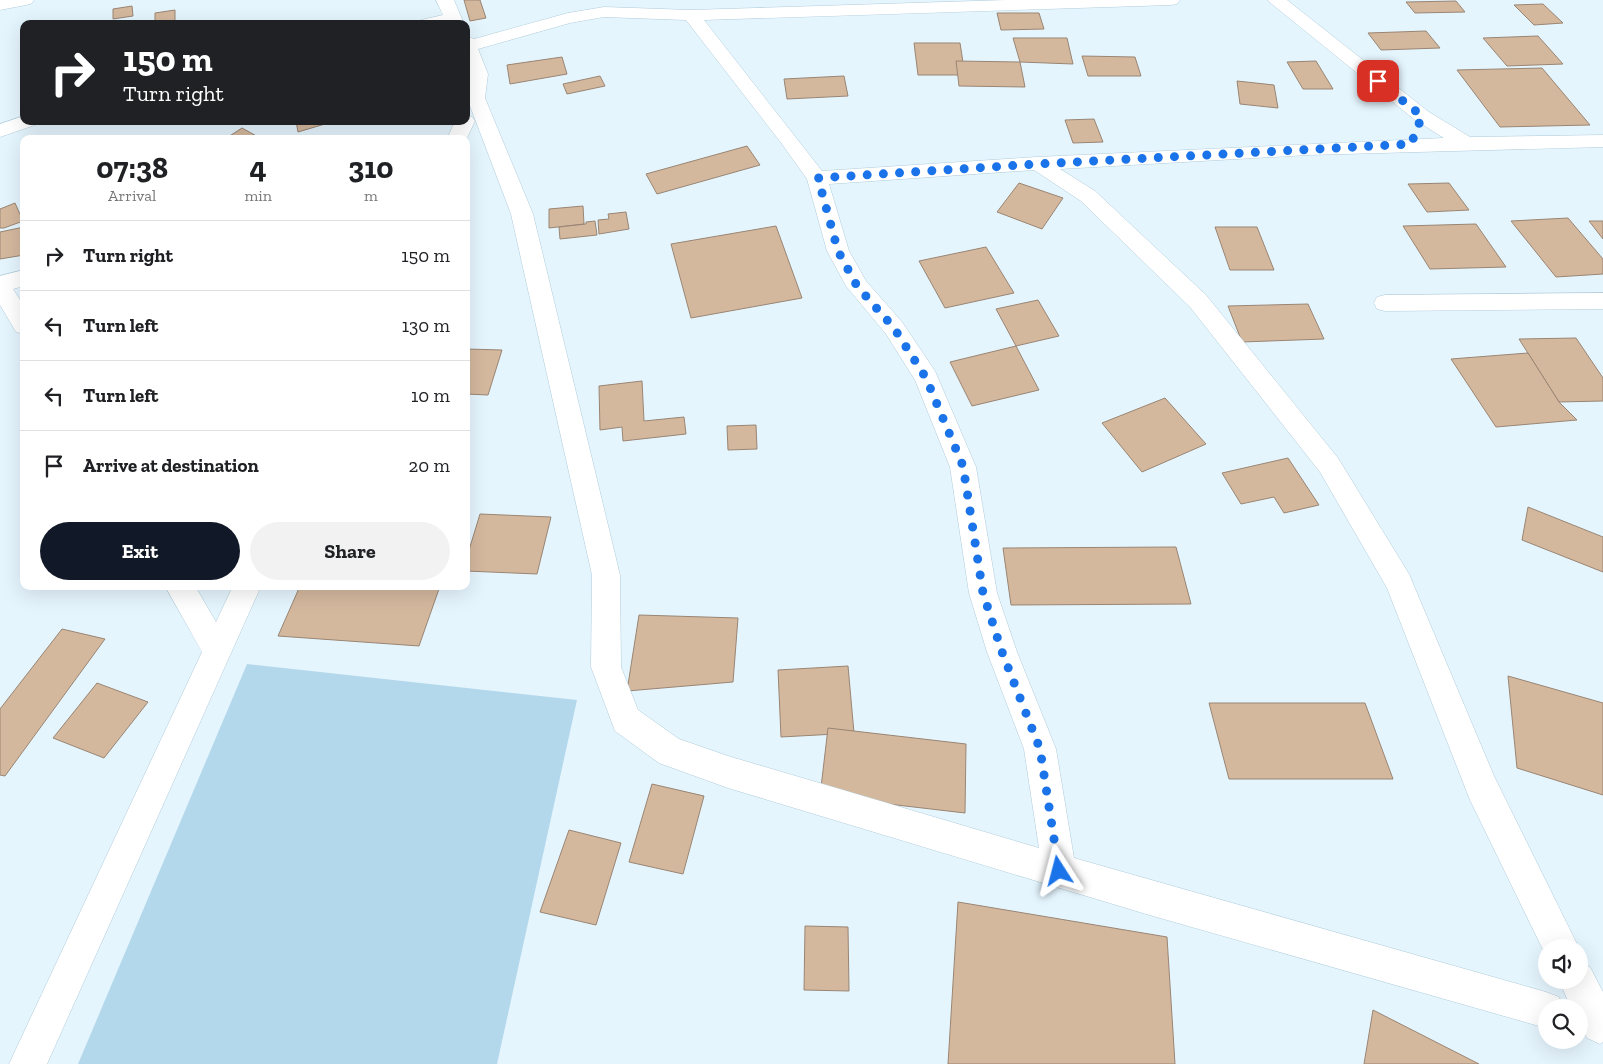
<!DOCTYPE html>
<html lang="en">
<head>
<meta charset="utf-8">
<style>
  :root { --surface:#fff; --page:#f2f2f2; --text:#202124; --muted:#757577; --line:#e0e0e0; --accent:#111827 }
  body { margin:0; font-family:"Zilla Slab",serif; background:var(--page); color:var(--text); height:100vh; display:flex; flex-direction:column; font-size:19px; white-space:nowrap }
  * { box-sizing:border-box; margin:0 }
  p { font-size:16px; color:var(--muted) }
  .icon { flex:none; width:28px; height:28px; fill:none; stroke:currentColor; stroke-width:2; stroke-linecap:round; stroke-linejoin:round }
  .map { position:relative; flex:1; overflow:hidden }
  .panel { position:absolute; left:20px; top:135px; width:450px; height:455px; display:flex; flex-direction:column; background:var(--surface); border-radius:10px; box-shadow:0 5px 20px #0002 }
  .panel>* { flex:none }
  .top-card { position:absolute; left:20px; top:20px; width:450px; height:105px; border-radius:10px; box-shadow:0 5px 20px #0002; background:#202124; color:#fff; overflow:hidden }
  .controls { position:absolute; left:1538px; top:939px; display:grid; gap:10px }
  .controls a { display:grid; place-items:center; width:50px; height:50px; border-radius:50%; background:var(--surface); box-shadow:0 5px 20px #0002; font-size:25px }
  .pin { position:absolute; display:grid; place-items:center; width:42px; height:42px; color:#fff; margin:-21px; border-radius:10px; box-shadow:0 2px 8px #0006 }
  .me { position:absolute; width:55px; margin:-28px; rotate:351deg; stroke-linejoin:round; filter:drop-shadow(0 0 4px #0008) }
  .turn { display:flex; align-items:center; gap:18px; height:105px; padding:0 20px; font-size:22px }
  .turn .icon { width:65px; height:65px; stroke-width:2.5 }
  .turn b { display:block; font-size:35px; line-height:42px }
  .eta { display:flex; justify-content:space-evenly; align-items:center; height:85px; text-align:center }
  .eta b { font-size:30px; font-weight:700; line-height:35px }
  .button { display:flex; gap:10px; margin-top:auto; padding:10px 20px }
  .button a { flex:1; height:58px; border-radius:30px; background:var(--accent); color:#fff; font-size:20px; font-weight:700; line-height:58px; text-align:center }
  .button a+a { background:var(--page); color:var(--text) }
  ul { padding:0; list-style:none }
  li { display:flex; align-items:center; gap:15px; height:70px; padding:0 20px; border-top:1px solid var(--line) }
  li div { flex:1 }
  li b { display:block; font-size:19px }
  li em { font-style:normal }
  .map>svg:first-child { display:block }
  .green { fill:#b4d8eb }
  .building { fill:#d4b89e; stroke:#998573 }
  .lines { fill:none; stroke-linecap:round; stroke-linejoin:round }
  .minor-casing { stroke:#b0ccda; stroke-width:1 }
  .minor { fill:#fff; fill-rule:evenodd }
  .route { stroke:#1a73e8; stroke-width:9; stroke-dasharray:0 16.2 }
</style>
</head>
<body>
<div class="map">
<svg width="1603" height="1064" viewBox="0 0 1603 1064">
  <rect width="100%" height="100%" fill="#e5f5fe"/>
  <!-- green -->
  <path class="green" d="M 247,664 L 577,700 L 497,1064 L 78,1064 Z"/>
  <!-- building -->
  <g class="building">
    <path d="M 464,0 L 480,0 L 486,18 L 470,21 Z"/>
    <path d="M 1456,1 L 1465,12 L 1415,13 L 1406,2 Z"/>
    <path d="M 1543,4 L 1563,23 L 1534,25 L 1514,5 Z"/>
    <path d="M 132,6 L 133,16 L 113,19 L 113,9 Z"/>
    <path d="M 175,10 L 175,23 L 155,24 L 155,13 Z"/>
    <path d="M 997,13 L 1039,13 L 1044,29 L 1001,30 Z"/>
    <path d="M 1426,31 L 1440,48 L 1381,50 L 1368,33 Z"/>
    <path d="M 1538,36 L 1563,64 L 1507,66 L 1483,38 Z"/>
    <path d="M 1013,38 L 1067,38 L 1073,64 L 1020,62 Z"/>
    <path d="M 914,43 L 960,43 L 965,75 L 918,75 Z"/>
    <path d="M 1082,56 L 1135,57 L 1141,76 L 1088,76 Z"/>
    <path d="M 562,57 L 567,74 L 510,84 L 507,65 Z"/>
    <path d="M 956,61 L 1020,62 L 1025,87 L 959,86 Z"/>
    <path d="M 1316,61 L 1333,89 L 1303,89 L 1287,62 Z"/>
    <path d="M 1542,68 L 1590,125 L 1500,127 L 1457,70 Z"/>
    <path d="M 600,76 L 605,86 L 567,94 L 563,84 Z"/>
    <path d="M 844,76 L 848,96 L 787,99 L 784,79 Z"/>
    <path d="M 1237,81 L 1274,85 L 1278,108 L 1240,104 Z"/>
    <path d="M 1094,119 L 1103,142 L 1073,143 L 1065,120 Z"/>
    <path d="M 296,121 L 335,121 L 298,132 Z"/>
    <path d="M 242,128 L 260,138 L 225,139 Z"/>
    <path d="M 747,146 L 760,165 L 657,194 L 646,174 Z"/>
    <path d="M 1019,183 L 1063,198 L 1042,229 L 997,212 Z"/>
    <path d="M 1449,183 L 1469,210 L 1427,212 L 1408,184 Z"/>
    <path d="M 15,203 L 23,221 L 4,228 L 0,228 L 0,209 Z"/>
    <path d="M 583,206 L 584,224 L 549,228 L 549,209 Z"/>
    <path d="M 626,212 L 629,229 L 599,234 L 598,220 L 609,219 L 608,214 Z"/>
    <path d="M 1568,218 L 1603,259 L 1603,274 L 1556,277 L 1511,221 Z"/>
    <path d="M 595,221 L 597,235 L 560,239 L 559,227 L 586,224 L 586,222 Z"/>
    <path d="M 1589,221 L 1603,221 L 1603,239 Z"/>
    <path d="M 1476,224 L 1506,267 L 1430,269 L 1403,226 Z"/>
    <path d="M 776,226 L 802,298 L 691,318 L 671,244 Z"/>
    <path d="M 24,227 L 24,255 L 0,259 L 0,232 Z"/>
    <path d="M 1215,227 L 1257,227 L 1274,270 L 1230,270 Z"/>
    <path d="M 986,247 L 1014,293 L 945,308 L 919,261 Z"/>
    <path d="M 1038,300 L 1059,336 L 1016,346 L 996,309 Z"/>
    <path d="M 1308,304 L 1324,339 L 1242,342 L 1228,306 Z"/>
    <path d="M 1576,338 L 1603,378 L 1603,401 L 1559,402 L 1519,339 Z"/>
    <path d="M 1016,346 L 1039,390 L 972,406 L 950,362 Z"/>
    <path d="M 466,349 L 502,350 L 488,395 L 466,394 Z"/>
    <path d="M 1528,353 L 1559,402 L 1577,420 L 1496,427 L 1451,359 Z"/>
    <path d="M 642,381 L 644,421 L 684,417 L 686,434 L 623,441 L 622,427 L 600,430 L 599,386 Z"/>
    <path d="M 1165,398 L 1206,444 L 1142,472 L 1102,423 Z"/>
    <path d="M 756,425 L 757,449 L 728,450 L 727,426 Z"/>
    <path d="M 1288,458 L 1319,505 L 1284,513 L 1274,497 L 1241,504 L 1222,473 Z"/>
    <path d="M 1528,507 L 1603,537 L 1603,572 L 1522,540 Z"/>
    <path d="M 480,514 L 551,517 L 537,574 L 466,571 L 466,560 Z"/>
    <path d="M 1176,547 L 1191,604 L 1011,605 L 1003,548 Z"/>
    <path d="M 300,586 L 440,586 L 419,646 L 278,636 Z"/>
    <path d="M 639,615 L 738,618 L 733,682 L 627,691 Z"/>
    <path d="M 62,629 L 105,639 L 5,776 L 0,775 L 0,709 Z"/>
    <path d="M 848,666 L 854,733 L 781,737 L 778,670 Z"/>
    <path d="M 1508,676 L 1603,703 L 1603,795 L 1517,768 Z"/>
    <path d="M 97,683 L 148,702 L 104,758 L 53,738 Z"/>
    <path d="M 1209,703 L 1365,703 L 1393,779 L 1229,779 Z"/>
    <path d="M 828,728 L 966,744 L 965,813 L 820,796 Z"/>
    <path d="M 652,784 L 704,796 L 683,874 L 629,862 Z"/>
    <path d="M 569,830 L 621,843 L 596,925 L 540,912 Z"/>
    <path d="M 958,902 L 1167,937 L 1175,1064 L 948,1064 Z"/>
    <path d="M 805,926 L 848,927 L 849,991 L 804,990 Z"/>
    <path d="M 1373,1010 L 1479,1064 L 1364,1064 Z"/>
  </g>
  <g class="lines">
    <!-- minor casing -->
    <g class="minor-casing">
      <g id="minor">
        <path d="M 0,0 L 34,0 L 31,4 L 0,10 Z"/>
        <path d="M 436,0 L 454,0 L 464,24 L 418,24 L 421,20 L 443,15 Z"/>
        <path d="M 1007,0 L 1180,0 L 1177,4 L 1171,5 L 704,20 L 822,171 L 1037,157 L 1444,138 L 1415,120 L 1267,0 L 1287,0 L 1429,112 L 1470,137 L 1603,135 L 1603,147 L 1308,155 L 1060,169 L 1095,191 L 1206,295 L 1338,458 L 1409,574 L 1494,776 L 1579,948 L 1546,948 L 1546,956 L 1470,800 L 1387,588 L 1320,472 L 1190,307 L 1081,201 L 1034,170 L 829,184 L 849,251 L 866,281 L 902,322 L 935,371 L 976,467 L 997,593 L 1017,652 L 1056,749 L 1074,858 L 1546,992 L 1559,997 L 1563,1008 L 1546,1008 L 1546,1028 L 1146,914 L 728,788 L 659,763 L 615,731 L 591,667 L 592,575 L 511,214 L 467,98 L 470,74 L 466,65 L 466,36 L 474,39 L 568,13 L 604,7 L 691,10 ZM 604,17 L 686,20 L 782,144 L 807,179 L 827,251 L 846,286 L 886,334 L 915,380 L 950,467 L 969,593 L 987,652 L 1024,749 L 1039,848 L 728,756 L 679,739 L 638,710 L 621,667 L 620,575 L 533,214 L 485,98 L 488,74 L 478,49 L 570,23 Z"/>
        <path d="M 466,115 L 472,117 L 475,121 L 466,140 L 447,139 L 455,121 L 466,121 Z"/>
        <path d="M 24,116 L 24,121 L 38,121 L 35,125 L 0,137 L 0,124 Z"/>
        <path d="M 24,270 L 24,286 L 13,289 L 24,306 L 24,334 L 16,332 L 0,305 L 0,276 Z"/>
        <path d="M 1603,293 L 1603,309 L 1385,311 L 1377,309 L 1374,303 L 1377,297 L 1385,295 Z"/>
        <path d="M 165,586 L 195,586 L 216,622 L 233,586 L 261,586 L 47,1064 L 9,1064 L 202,652 Z"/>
        <path d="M 1579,963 L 1590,967 L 1603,992 L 1603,1042 L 1600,1044 L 1587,1038 L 1579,1022 L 1579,1008 L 1571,1008 L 1559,980 L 1579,980 Z"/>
      </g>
    </g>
    <!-- minor -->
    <use href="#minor" class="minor"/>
  </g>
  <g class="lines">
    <!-- route -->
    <path class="route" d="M 1059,871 L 1040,749 L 1002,652 L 983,593 L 963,466 L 926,378 L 894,328 L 857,286 L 838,251 L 818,178 L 1038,164 L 1411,144 L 1422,116 L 1378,81"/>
  </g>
</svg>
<div class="controls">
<a><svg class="icon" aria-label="sound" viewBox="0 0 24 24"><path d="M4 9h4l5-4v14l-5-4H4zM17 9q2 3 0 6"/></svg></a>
<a><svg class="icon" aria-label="search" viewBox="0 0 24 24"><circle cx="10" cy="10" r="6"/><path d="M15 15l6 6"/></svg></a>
</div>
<div class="pin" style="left:1378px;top:81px;background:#d93025"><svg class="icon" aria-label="arrive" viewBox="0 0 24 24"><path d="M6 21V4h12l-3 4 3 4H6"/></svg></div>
<svg class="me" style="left:1059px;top:871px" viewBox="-20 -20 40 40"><path d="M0-17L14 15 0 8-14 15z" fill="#1a73e8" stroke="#fff" stroke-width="4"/></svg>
<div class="top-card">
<div class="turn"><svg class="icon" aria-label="right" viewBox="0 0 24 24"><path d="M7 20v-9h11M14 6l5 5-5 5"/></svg><div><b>150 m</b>Turn right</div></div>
</div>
<section class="panel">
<div class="eta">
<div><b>07:38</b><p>Arrival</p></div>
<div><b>4</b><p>min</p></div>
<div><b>310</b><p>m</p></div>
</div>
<ul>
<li><svg class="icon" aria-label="right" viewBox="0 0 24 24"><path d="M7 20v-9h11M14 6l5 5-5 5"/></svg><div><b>Turn right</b></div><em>150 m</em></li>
<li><svg class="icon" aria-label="left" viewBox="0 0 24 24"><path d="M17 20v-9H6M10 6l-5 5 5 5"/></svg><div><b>Turn left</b></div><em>130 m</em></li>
<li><svg class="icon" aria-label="left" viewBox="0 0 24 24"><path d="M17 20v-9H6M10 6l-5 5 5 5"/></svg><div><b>Turn left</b></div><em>10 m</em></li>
<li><svg class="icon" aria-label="arrive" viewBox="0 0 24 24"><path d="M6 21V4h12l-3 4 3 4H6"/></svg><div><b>Arrive at destination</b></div><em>20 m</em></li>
</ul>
<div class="button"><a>Exit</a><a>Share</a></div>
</section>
</div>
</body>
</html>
